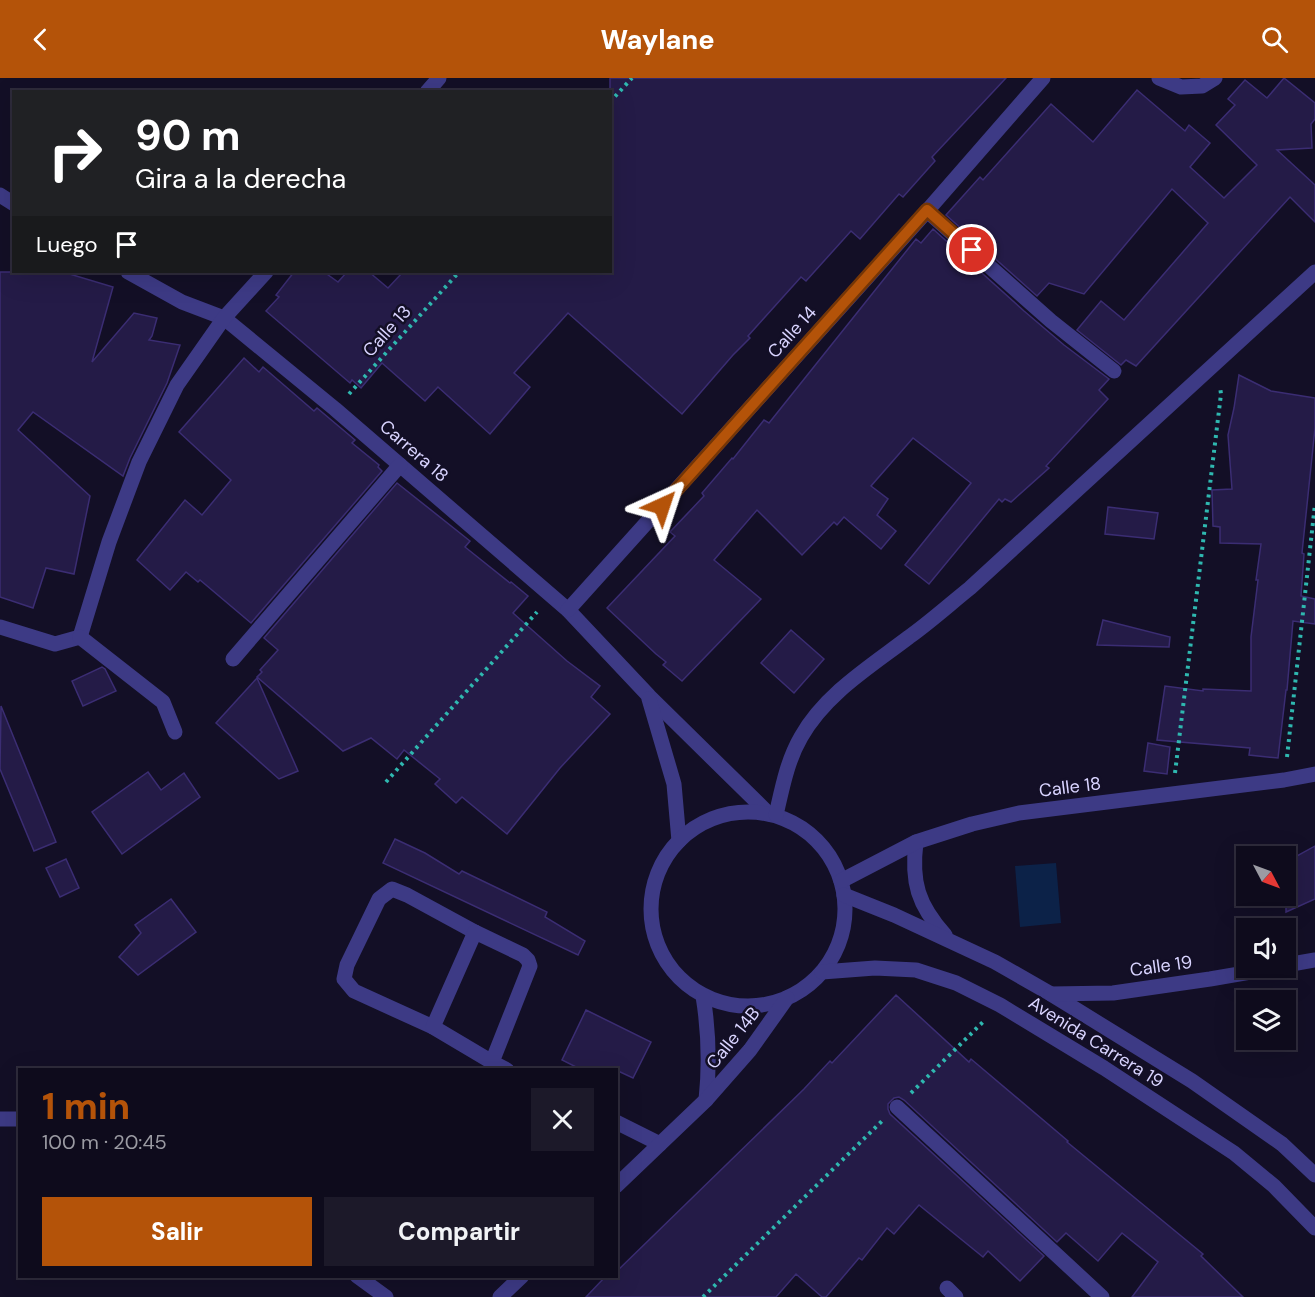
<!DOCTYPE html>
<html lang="es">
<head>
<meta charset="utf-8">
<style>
  :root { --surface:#0e0b1c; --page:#1c1929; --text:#f1f3f6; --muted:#9b9ba3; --line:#2e2b3b; --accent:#b45309 }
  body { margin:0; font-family:"DM Sans",sans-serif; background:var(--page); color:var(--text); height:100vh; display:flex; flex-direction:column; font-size:22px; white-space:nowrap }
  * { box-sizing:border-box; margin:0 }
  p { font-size:20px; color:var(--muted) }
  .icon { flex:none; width:33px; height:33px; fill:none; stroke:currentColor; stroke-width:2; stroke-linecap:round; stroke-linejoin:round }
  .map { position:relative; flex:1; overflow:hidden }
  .side { position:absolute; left:18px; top:990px; width:600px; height:210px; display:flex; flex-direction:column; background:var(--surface); border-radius:0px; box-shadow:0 6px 24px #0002,0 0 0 2px var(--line) }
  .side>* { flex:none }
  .hud { position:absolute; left:12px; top:12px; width:600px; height:183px; border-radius:0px; box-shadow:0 6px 24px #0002,0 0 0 2px var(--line); background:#202124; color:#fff; overflow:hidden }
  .needle { width:39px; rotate:131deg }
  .buttons { position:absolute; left:1236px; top:768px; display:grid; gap:12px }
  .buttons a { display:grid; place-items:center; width:60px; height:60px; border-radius:0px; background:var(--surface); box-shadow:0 6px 24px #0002,0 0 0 2px var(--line); font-size:30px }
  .pin { position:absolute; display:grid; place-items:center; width:51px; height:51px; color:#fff; margin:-26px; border:3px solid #fff; border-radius:50%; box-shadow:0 2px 6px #0007 }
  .me { position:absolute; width:66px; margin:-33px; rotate:42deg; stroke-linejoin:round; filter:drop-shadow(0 0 4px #0008) }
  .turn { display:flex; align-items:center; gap:21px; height:126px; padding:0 24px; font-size:27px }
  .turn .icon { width:78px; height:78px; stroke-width:2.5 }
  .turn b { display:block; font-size:42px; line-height:51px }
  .then { display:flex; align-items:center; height:57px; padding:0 24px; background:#0003; gap:12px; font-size:22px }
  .round { display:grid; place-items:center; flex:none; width:63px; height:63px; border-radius:0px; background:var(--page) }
  .summary { display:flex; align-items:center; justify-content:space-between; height:102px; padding:0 24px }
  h1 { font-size:36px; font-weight:800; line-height:45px; color:var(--accent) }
  .action { display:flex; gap:12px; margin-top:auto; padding:12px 24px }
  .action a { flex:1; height:69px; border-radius:0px; background:var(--accent); color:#fff; font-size:24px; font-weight:800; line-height:69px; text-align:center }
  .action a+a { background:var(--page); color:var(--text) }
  header { display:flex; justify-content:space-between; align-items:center; height:78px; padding:0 24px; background:var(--accent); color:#fff; font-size:27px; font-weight:800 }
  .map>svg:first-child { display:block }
  .water { fill:#0c2248 }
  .building { fill:#241b47; stroke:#3b2d73; stroke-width:1.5 }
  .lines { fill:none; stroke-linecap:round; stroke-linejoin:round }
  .path { stroke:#2fb8b0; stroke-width:4; stroke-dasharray:3 4.5; stroke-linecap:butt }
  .minor { stroke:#3d3a85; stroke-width:15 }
  .route-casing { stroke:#753606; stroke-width:15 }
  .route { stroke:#b45309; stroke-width:10 }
  .labels { text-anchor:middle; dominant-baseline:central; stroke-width:5; stroke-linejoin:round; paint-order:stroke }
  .street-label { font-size:18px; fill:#d9d4ff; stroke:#130f26 }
</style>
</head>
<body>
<header><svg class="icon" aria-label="back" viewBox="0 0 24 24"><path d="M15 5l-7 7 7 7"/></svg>Waylane<svg class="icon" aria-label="search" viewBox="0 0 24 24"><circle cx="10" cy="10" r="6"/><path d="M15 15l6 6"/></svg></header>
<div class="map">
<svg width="1315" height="1219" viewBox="0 0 1315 1219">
  <rect width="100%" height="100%" fill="#130f26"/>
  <!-- water -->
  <path class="water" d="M 1056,785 L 1061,845 L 1020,849 L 1015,788 Z"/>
  <!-- building -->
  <g class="building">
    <path d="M 610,0 L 1006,0 L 932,79 L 935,83 L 903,119 L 899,116 L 860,161 L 851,153 L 806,203 L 801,199 L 748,258 L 750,260 L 733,277 L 682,336 L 568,235 L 514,295 L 530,309 L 490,356 L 438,309 L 425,323 L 382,285 L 361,310 L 352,302 L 350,305 L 266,233 L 279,219 L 276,217 L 294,194 L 324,194 L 338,204 L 347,194 L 369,194 L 388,210 L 403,194 L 610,194 Z"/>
    <path d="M 1284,0 L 1315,25 L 1315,41 L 1311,46 L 1312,70 L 1277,72 L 1315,107 L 1315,144 L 1290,119 L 1136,288 L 1126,282 L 1121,287 L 1077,252 L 1101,223 L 1124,242 L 1208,145 L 1172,111 L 1084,216 L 1049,205 L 1037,218 L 946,137 L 980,99 L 983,102 L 1051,26 L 1093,64 L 1137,12 L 1185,53 L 1189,47 L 1210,65 L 1190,89 L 1224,120 L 1257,87 L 1216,47 L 1235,27 L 1228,21 L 1245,2 L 1267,20 Z"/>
    <path d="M 933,151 L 1024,233 L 1064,267 L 1109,301 L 1099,312 L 1108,321 L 1046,388 L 1049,390 L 1011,424 L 1005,421 L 1002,424 L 999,421 L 929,506 L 905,487 L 971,405 L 913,360 L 871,408 L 888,421 L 877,437 L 896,453 L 881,471 L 844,439 L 837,447 L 834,444 L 802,477 L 757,432 L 714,482 L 761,521 L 682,603 L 663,587 L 666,584 L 656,576 L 607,530 L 675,458 L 670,454 L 704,418 L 702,415 L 732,380 L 733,381 L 764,342 L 769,345 L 916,161 L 921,165 Z"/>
    <path d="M 0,194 L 63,194 L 113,209 L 92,284 L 134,235 L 157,240 L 152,258 L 149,262 L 180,267 L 167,305 L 130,380 L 123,398 L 33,334 L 18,352 L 90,418 L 74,496 L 46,490 L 33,530 L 0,519 Z"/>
    <path d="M 244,280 L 259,294 L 263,289 L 314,333 L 317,330 L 355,362 L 352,365 L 379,387 L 378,389 L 382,393 L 251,545 L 200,502 L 198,504 L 186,494 L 170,512 L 137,482 L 185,422 L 202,437 L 231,402 L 179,354 Z"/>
    <path d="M 1239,297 L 1271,313 L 1315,320 L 1315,350 L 1302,475 L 1304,476 L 1301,518 L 1315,521 L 1315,546 L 1293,543 L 1287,612 L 1286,612 L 1278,680 L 1249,677 L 1250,670 L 1157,662 L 1165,608 L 1203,613 L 1203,611 L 1251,613 L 1251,559 L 1258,502 L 1256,502 L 1261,466 L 1220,465 L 1220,449 L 1213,448 L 1212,412 L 1232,411 L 1228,357 L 1234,330 Z"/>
    <path d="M 397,405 L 470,463 L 465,469 L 510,505 L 511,504 L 528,518 L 513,535 L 567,583 L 600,608 L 591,619 L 610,636 L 560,690 L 507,756 L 462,719 L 456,725 L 435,706 L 440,701 L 404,672 L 397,681 L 371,660 L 343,673 L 257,599 L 262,594 L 260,592 L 278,572 L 264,560 Z"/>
    <path d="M 1108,429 L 1158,435 L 1154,461 L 1105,456 Z"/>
    <path d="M 1103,542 L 1170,559 L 1169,569 L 1097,567 Z"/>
    <path d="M 791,552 L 824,581 L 794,615 L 761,585 Z"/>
    <path d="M 102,589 L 105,591 L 116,613 L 83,628 L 72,603 Z"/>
    <path d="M 257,600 L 298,693 L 279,701 L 216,645 Z"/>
    <path d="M 1,628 L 56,764 L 34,773 L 0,691 Z"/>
    <path d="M 1148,665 L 1170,669 L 1167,696 L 1144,693 Z"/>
    <path d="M 148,694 L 161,712 L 184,695 L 200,719 L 122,776 L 92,734 Z"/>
    <path d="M 395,761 L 425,775 L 459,796 L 462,793 L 547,834 L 545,839 L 585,863 L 578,877 L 383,785 Z"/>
    <path d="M 1315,768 L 1315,821 L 1286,834 L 1286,784 Z"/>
    <path d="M 66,781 L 79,810 L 60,819 L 46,790 Z"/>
    <path d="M 171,821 L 196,854 L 138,897 L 119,879 L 141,855 L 135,847 Z"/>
    <path d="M 896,917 L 969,984 L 971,981 L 1068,1063 L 1067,1064 L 1203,1176 L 1201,1178 L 1243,1219 L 1132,1219 L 1158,1184 L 1122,1155 L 1098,1183 L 1066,1155 L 1057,1164 L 904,1022 L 899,1019 L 894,1020 L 888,1026 L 888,1031 L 890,1036 L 1044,1178 L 1020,1203 L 988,1173 L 983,1179 L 919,1127 L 894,1156 L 887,1150 L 862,1182 L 859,1180 L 826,1219 L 822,1219 L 796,1196 L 776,1219 L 586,1219 L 606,1198 L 616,1198 L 616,1194 L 804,1011 L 830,983 L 832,985 Z"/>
    <path d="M 586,932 L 651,964 L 633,1000 L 616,992 L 582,992 L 562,982 Z"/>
  </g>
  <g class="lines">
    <!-- path -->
    <g class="path">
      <path d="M 610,24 L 632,0"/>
      <path d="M 349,316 L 459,194"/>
      <path d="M 1287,679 L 1315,426"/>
      <path d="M 1175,695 L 1221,316 L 1220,309"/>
      <path d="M 386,704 L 537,534"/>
      <path d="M 911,1015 L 985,942"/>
      <path d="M 703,1219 L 882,1043"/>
    </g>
    <!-- minor -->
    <g class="minor">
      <path d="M 1159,0 L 1181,9 L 1202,8 L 1215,0"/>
      <path d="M 427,14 L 439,0"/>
      <path d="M 0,117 L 14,126"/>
      <path d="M 927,133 L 1051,243 L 1114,293"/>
      <path d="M 128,194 L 182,224 L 224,240 L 335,331 L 568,532 L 649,618 L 769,736"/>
      <path d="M 568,532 L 927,133 L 1043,0"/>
      <path d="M 0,549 L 55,566 L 80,559"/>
      <path d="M 80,559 L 109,464 L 139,384 L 177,307 L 224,240 L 266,194"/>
      <path d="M 80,559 L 163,624 L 175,654"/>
      <path d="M 233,581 L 400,387"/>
      <path d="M 649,621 L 674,706 L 679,763"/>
      <circle cx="748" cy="831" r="97"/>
      <path d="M 776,737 C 782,711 787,683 801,659 C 825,616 871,588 909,559 C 930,544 950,526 970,510 L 1315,194"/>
      <path d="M 916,764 C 911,804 918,827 945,857"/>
      <path d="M 841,803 L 916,764 L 972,746 L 1019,735 L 1284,702 L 1315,696"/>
      <path d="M 844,817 L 894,837 L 995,884 L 1051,916 L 1192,1003 L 1282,1066 L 1315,1097"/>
      <path d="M 1286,887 L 1315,882"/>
      <path d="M 822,894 L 875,890 L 916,892 L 956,905 L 1000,927 L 1104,990 L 1234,1075 L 1274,1108 L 1315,1150"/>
      <path d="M 1051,916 L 1113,915 L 1210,901 L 1274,890"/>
      <path d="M 703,918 C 709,955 710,985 706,1022"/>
      <path d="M 433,949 L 354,913 L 344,901 L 347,887 L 379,821 L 392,811 L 407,817 L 475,854"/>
      <path d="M 492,984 L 530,888 L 528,882 L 523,877 L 475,854 L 433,949 L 492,984 L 507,992"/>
      <path d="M 897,1029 L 1102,1219"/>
      <path d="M 0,1041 L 20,1041"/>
      <path d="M 616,1044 L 660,1066"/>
      <path d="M 616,1108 L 706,1022 L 750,972 L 787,920"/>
      <path d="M 357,1198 L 386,1219"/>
      <path d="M 947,1210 L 956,1219"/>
      <path d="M 500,1219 L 522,1198"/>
    </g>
  </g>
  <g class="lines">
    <!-- route casing -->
    <g class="route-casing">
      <path id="route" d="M 662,428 L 927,132 L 972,172"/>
    </g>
    <!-- route -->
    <use href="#route" class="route"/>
  </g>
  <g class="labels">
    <!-- street labels -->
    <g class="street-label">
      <text transform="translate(387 253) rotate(-48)">Calle 13</text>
      <text transform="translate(792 254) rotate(-48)">Calle 14</text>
      <text transform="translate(414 373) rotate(41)">Carrera 18</text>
      <text transform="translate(1070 709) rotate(-7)">Calle 18</text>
      <text transform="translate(1161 888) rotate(-8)">Calle 19</text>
      <text transform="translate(733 960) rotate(-51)">Calle 14B</text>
      <text transform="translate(1096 964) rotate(32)">Avenida Carrera 19</text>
    </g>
  </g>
</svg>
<div class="buttons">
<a><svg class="needle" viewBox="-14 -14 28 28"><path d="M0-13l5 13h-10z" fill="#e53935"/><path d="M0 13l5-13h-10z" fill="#9b9ba3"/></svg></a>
<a><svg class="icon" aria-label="sound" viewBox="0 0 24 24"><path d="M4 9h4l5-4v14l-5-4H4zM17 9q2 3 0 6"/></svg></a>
<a><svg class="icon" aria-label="layers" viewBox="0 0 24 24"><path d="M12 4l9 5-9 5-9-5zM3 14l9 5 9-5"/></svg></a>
</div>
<div class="pin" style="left:972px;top:172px;background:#d93025"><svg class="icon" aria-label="arrive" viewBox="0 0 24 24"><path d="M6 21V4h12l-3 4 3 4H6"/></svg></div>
<svg class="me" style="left:662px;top:428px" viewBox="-20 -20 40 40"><path d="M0-17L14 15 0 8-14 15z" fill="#b45309" stroke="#fff" stroke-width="4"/></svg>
<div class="hud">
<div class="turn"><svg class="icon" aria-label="right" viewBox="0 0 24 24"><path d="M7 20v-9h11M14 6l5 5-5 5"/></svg><div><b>90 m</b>Gira a la derecha</div></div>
<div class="then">Luego<svg class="icon" aria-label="arrive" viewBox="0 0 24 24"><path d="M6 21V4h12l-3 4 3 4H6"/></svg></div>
</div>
<section class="side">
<div class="summary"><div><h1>1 min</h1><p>100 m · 20:45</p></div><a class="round"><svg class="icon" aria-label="close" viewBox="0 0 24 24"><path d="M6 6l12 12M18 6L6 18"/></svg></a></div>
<div class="action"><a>Salir</a><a>Compartir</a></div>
</section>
</div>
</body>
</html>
